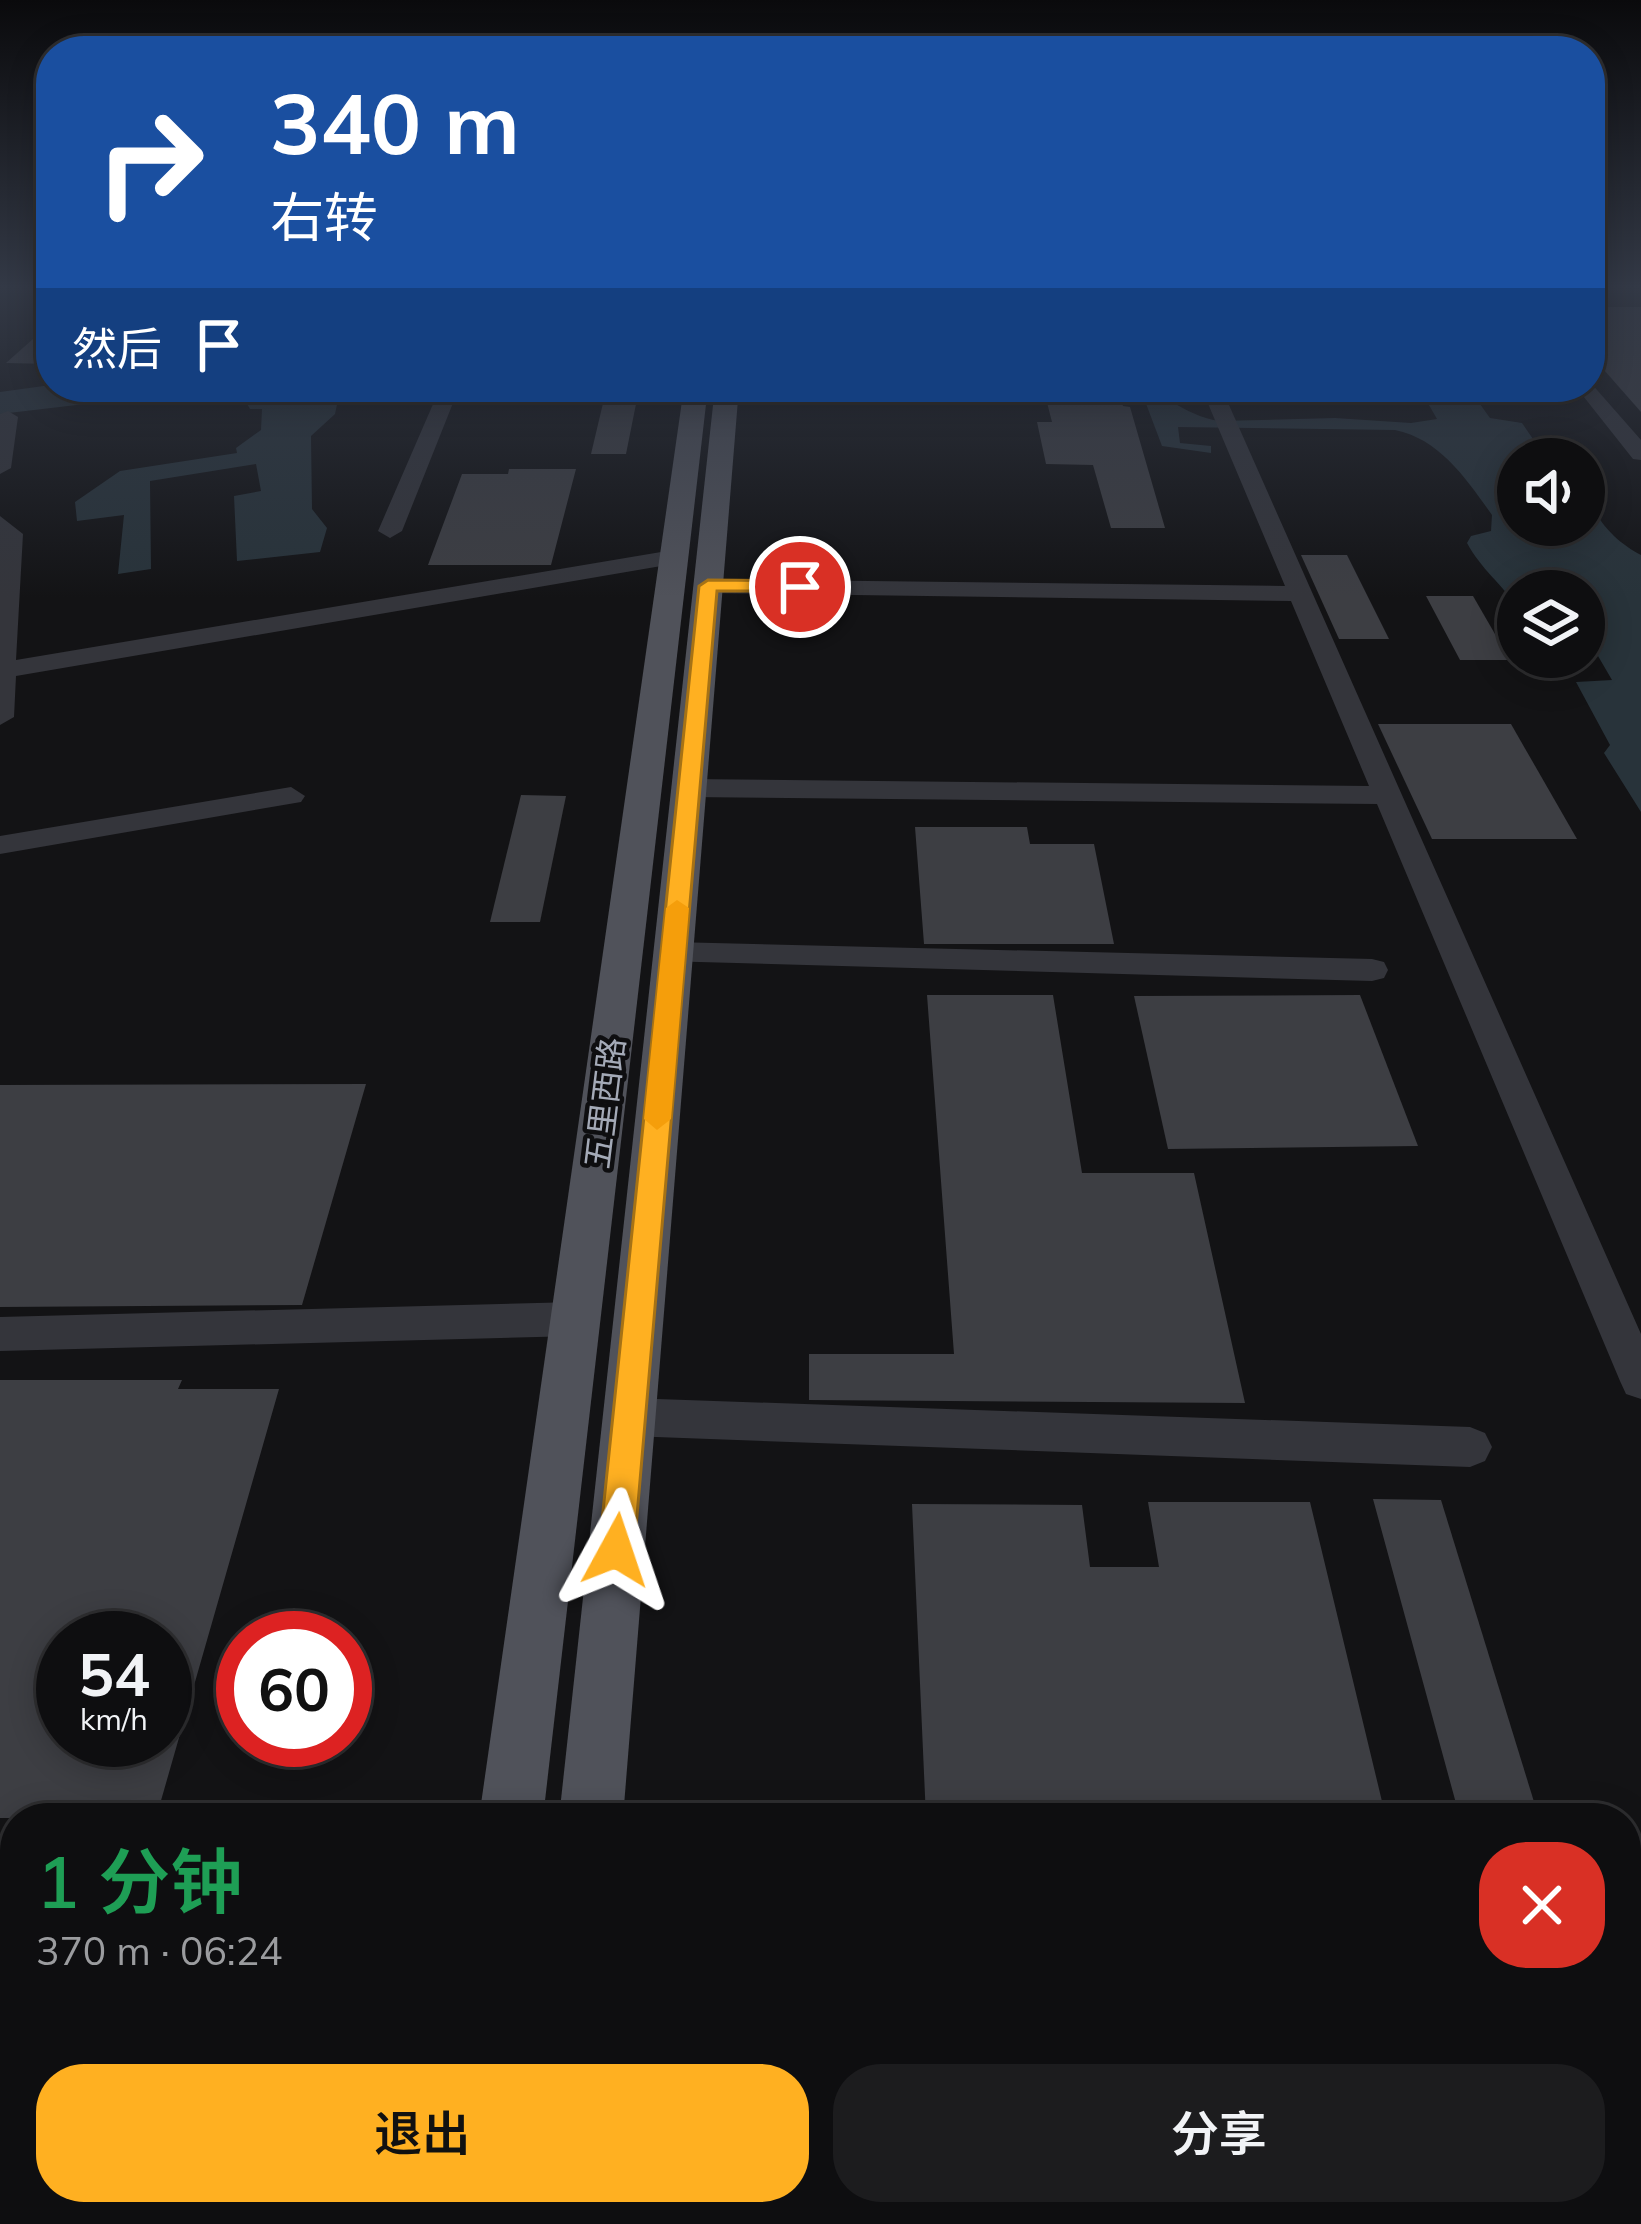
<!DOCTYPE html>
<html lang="zh">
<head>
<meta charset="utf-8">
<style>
  :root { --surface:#0e0e10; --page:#1c1c1e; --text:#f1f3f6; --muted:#9b9c9f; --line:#2e2e30; --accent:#ffb021 }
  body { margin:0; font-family:Mulish,"Noto Sans SC",sans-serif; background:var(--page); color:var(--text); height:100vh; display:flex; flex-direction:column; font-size:45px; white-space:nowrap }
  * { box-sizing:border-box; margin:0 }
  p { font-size:39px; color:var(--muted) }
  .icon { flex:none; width:66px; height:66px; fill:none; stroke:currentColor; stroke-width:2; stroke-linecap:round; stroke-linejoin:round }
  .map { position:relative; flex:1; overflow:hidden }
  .drawer { position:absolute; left:0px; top:1803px; width:1641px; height:423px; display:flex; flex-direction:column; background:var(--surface); border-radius:48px 48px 0 0; box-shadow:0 6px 30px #0003,0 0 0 3px var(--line) }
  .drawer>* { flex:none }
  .hud { position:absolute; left:36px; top:36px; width:1569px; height:366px; border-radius:48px; box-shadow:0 6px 30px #0003,0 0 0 3px var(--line); background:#1a4fa0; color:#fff; overflow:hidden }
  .fabs { position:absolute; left:1497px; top:438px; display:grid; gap:24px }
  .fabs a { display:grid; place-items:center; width:108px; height:108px; border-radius:50%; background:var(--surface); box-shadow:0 6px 30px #0003,0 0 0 3px var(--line); font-size:60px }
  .speed { position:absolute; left:36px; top:1611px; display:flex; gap:24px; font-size:60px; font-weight:700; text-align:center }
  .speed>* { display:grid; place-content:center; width:156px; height:156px; border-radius:50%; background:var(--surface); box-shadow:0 6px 30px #0003,0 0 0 3px var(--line); line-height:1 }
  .speed small { font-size:30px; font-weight:400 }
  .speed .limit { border:18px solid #d22; background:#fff; color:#111 }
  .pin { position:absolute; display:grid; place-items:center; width:102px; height:102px; color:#fff; margin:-51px; border:6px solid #fff; border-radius:50%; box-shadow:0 3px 12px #0007 }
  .me { position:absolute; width:132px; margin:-66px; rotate:5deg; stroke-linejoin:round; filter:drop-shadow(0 0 9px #0008) }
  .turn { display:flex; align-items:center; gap:42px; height:252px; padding:0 36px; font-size:54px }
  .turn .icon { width:156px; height:156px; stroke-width:2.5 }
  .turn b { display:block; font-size:84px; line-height:102px }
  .then { display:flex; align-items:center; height:114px; padding:0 36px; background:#0003; gap:24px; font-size:45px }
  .round { display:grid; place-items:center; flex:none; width:126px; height:126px; border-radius:48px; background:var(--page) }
  .overview { display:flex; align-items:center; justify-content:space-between; height:204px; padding:0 36px }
  h1 { font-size:72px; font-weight:600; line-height:90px; color:#1e9e55 }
  .button { display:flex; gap:24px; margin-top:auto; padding:24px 36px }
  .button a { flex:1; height:138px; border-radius:48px; background:var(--accent); color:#111; font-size:48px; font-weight:600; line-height:138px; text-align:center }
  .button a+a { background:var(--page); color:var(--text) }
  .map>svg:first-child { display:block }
  .water { fill:#28333a }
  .building { fill:#3d3e43; fill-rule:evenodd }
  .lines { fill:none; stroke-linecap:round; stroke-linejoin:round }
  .minor { fill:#34353b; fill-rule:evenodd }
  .major { fill:#50525a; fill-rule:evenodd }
  .route { fill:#ffb021; stroke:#a67215; stroke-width:3 }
  .slow { fill:#f59e0b }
  .labels { text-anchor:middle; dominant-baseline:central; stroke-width:9; stroke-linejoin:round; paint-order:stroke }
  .street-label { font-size:33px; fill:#a4aab7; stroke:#0e0e10 }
</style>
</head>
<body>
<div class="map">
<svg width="1641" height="2224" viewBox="0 0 1641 2224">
  <rect width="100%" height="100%" fill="#131315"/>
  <!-- water -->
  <g class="water">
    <path d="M 51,385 L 363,387 L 339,395 L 335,414 L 311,436 L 312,509 L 327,528 L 320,552 L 237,561 L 234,496 L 261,491 L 256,464 L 150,481 L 151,569 L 118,574 L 124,515 L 77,521 L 75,502 L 120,471 L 237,453 L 236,448 L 261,430 L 262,409 L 250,409 L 238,388 L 221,388 L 0,414 L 0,392 Z"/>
    <path d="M 1123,387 C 1161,387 1183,416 1219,421 L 1335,418 L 1411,423 L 1437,419 L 1422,393 L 1391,387 L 1493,387 L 1472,393 L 1490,418 L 1522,423 L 1533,439 L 1561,459 L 1518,459 L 1518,525 L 1584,525 L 1584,479 L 1590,484 C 1586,514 1617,543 1641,555 L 1641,812 L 1604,753 L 1610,745 L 1576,682 L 1612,680 L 1598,656 L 1584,651 L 1584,591 L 1518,591 L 1518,608 C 1501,583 1481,569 1467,543 L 1471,536 L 1491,531 L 1492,515 C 1467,480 1440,439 1395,430 L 1178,427 L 1180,443 L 1211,446 L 1211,453 L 1162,446 L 1145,401 Z"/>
  </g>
  <!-- building -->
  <g class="building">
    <path d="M 1590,307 L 1641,307 L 1641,412 L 1590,354 Z"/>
    <path d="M 51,323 L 51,364 L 6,363 Z"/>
    <path d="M 1043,387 L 1117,387 L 1123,406 L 1130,407 L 1165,528 L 1111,528 L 1093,465 L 1046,464 L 1037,422 L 1052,422 Z"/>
    <path d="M 604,399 L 637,399 L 626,454 L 591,454 Z"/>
    <path d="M 509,469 L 576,469 L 551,565 L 428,565 L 462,474 L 508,474 Z"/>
    <path d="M 1301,555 L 1347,555 L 1389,639 L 1339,639 Z"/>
    <path d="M 1426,596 L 1473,596 L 1510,660 L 1460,660 Z"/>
    <path d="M 1378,724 L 1511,724 L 1577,839 L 1432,839 Z"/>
    <path d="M 521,795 L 566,796 L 540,922 L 490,922 Z"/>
    <path d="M 915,827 L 1027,827 L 1030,844 L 1094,844 L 1114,944 L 924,944 Z"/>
    <path d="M 927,995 L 1053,995 L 1082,1173 L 1194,1173 L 1245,1403 L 809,1400 L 809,1354 L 954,1354 Z"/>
    <path d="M 1360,995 L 1418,1146 L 1168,1149 L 1134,996 Z"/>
    <path d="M 366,1084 L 302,1305 L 0,1307 L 0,1085 Z"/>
    <path d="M 0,1380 L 182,1380 L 178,1389 L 279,1389 L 156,1818 L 0,1818 ZM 63,1638 L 165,1638 L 165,1740 L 63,1740 Z"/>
    <path d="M 1373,1499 L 1441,1500 L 1539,1818 L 1460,1818 Z"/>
    <path d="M 1148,1502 L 1310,1502 L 1386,1818 L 926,1818 L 912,1504 L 1082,1505 L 1090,1567 L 1159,1567 Z"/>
  </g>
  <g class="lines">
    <!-- minor -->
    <g class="minor">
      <path d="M 1590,382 L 1641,440 L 1641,460 L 1633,459 L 1576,387 L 1590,387 Z"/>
      <path d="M 682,387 L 672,393 L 455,398 L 402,531 L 390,538 L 378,531 L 440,388 Z"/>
      <path d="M 1201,387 L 1221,387 L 1641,1334 L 1641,1399 L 1626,1394 L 1620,1381 L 1377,804 L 689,797 L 675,788 L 689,779 L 1369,786 L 1291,601 L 708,593 L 696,586 L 708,579 L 1285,586 Z"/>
      <path d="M 8,411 L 18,417 L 11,468 L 0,474 L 0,414 Z"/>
      <path d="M 0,516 L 23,534 L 16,660 L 673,550 L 685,557 L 673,564 L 16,676 L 14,717 L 0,725 Z"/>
      <path d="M 291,787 L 305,796 L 301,802 L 0,854 L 0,836 Z"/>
      <path d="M 673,942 L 1372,959 L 1384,962 L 1388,970 L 1384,978 L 1372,981 L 662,961 L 657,953 L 662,945 Z"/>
      <path d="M 576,1302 L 590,1307 L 596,1319 L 590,1331 L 576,1336 L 0,1351 L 0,1317 Z"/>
      <path d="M 629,1398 L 1470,1427 L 1485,1433 L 1492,1447 L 1485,1461 L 1470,1467 L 629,1436 L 614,1430 L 608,1417 L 614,1404 Z"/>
      <rect x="0" y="1899" width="15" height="54"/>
      <path d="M 0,2160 L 15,2162 L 15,2211 L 36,2213 L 15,2222 L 0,2220 Z"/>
      <path d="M 112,2211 L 255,2211 L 260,2224 L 117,2224 Z"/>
    </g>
    <!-- major -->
    <g class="major">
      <path d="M 684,387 L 708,387 L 543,1818 L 479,1818 Z"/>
      <path d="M 715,387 L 739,387 L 623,1818 L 559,1818 Z"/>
      <path d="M 421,2211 L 497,2211 L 495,2224 L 419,2224 Z"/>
      <path d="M 515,2211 L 591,2211 L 590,2224 L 514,2224 Z"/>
    </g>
  </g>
  <!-- sky -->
  <linearGradient id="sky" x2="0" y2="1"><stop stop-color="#0a0a0c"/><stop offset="0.48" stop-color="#333946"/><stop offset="1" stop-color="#333946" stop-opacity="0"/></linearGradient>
  <rect width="1641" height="598" fill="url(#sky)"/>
  <!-- route -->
  <path class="route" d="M 800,581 L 806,583 L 806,591 L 717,591 L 634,1550 L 629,1562 L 616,1567 L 604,1562 L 599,1550 L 699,586 L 708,580 Z"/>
  <!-- slow -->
  <path class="slow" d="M 677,900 L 689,908 L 671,1119 L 657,1130 L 644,1119 L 666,908 Z"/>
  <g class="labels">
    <!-- street labels -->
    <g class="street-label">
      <text transform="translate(604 1103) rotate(-83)">五里西路</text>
    </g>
  </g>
</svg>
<div class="fabs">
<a><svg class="icon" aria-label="sound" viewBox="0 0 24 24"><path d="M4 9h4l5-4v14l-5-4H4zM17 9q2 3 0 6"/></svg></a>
<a><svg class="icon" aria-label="layers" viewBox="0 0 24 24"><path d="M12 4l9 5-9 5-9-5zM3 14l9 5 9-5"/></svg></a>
</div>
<div class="speed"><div>54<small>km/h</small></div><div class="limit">60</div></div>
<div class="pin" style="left:800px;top:587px;background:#d93025"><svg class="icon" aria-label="arrive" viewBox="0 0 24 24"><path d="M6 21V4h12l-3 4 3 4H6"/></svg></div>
<svg class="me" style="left:616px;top:1550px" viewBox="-20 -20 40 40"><path d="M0-17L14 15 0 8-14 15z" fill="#ffb021" stroke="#fff" stroke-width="4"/></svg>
<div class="hud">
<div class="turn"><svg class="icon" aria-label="right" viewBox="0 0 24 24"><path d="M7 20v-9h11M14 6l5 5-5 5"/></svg><div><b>340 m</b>右转</div></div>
<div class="then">然后<svg class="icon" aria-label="arrive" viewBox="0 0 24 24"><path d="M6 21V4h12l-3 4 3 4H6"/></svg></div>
</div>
<section class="drawer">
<div class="overview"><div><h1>1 分钟</h1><p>370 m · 06:24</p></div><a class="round" style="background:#d93025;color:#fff"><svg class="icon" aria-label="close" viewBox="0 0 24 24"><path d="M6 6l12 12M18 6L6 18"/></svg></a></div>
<div class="button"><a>退出</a><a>分享</a></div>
</section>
</div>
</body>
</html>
